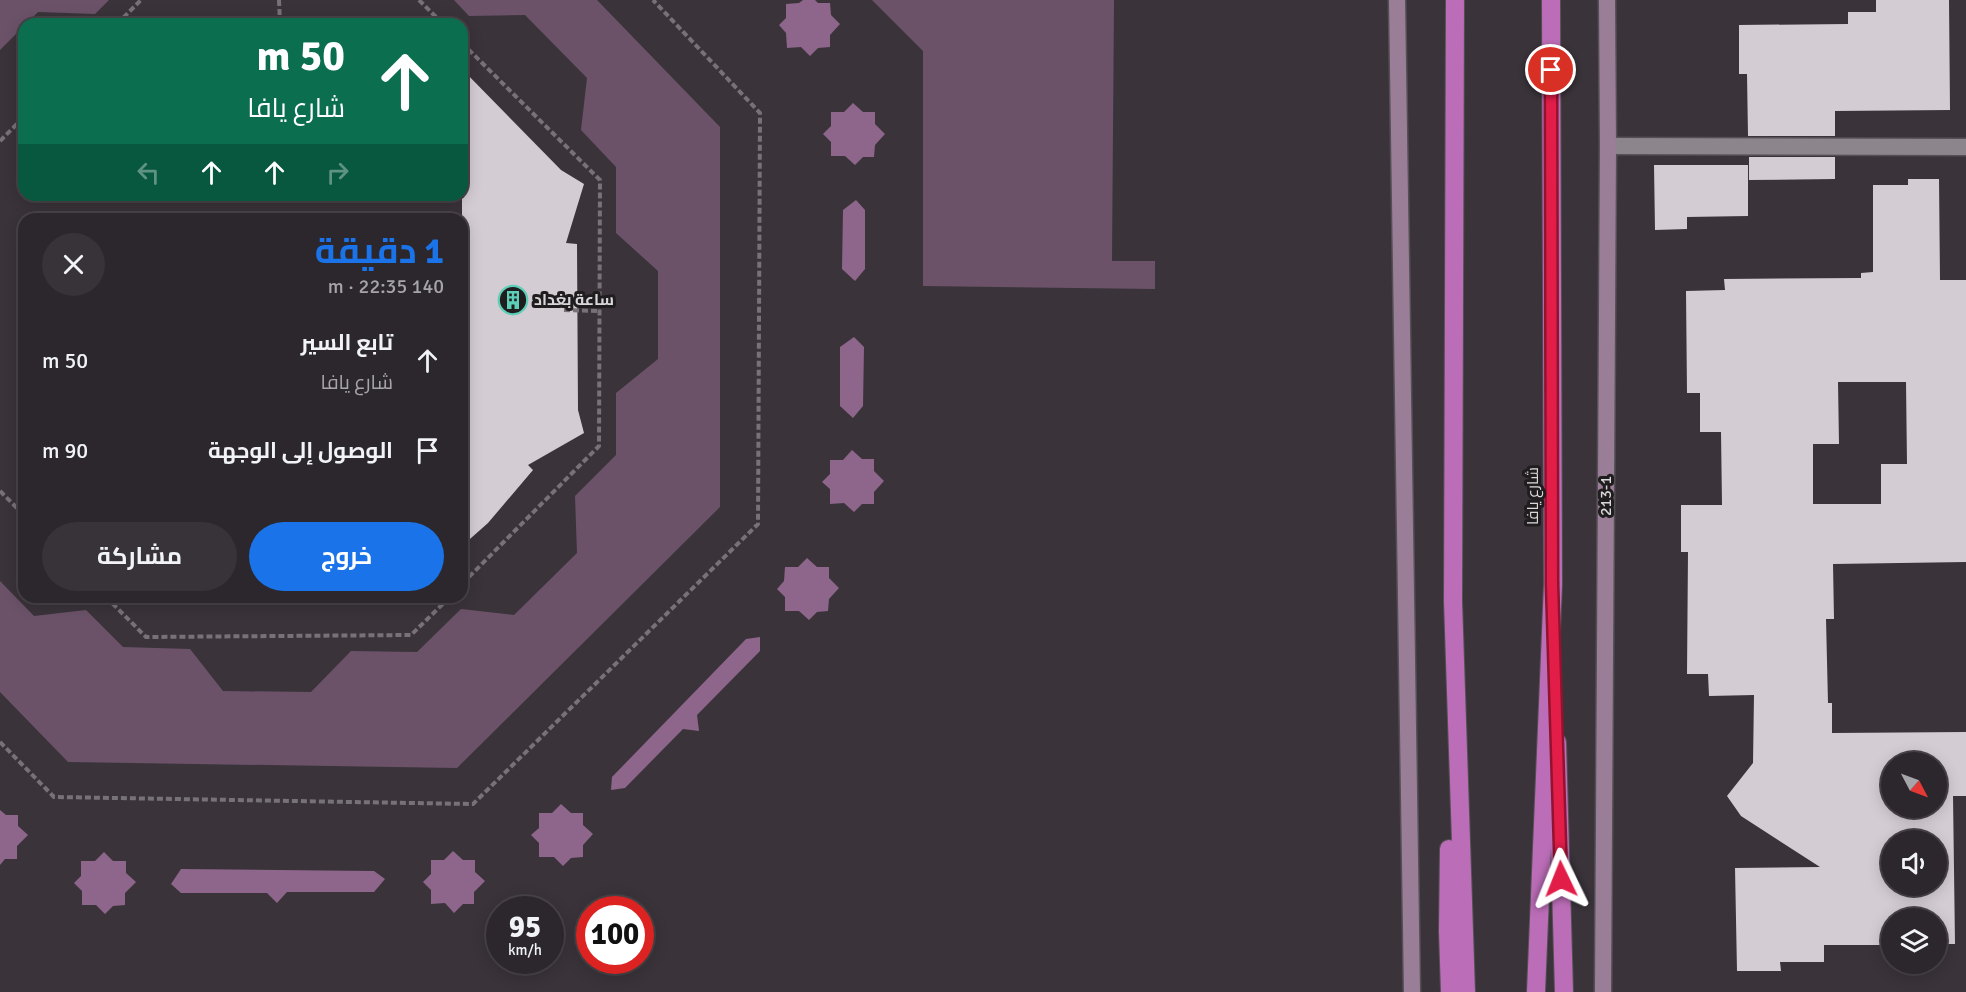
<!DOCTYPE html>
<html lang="ar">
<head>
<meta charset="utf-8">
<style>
  :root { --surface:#2c272c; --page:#383338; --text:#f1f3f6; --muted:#a6a5a9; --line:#484448; --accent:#1a73e8 }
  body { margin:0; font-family:Signika,Cairo,sans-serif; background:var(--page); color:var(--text); direction:rtl; height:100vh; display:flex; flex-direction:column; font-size:22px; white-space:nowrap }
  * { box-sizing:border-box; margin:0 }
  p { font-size:20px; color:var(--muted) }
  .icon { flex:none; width:33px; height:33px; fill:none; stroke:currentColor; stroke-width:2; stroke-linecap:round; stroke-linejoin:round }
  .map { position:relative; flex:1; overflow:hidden; direction:ltr }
  .side { position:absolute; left:18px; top:213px; width:450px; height:390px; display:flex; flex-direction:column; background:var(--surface); border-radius:18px; box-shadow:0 3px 15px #0003,0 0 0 2px var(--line); direction:rtl }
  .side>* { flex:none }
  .banner { position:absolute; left:18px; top:18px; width:450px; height:183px; border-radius:18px; box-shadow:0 3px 15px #0003,0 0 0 2px var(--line); direction:rtl; background:#0b6e4f; color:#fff; overflow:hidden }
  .needle { width:39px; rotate:131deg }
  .fabs { position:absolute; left:1881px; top:752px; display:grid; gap:12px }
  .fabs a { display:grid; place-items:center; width:66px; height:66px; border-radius:50%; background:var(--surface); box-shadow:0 3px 15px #0003,0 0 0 2px var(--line); font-size:30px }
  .speed { position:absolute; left:486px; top:896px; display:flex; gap:12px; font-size:30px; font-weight:700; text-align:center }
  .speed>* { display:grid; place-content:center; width:78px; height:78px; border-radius:50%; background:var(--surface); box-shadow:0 3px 15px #0003,0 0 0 2px var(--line); line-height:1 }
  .speed small { font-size:15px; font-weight:400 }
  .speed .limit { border:9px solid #d22; background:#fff; color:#111 }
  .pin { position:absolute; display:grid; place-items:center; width:51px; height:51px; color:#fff; margin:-26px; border:3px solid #fff; border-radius:50%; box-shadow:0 2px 6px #0007 }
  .me { position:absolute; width:66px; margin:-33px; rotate:358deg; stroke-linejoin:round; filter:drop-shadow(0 0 4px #0008) }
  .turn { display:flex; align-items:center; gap:21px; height:126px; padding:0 24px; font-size:27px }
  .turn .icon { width:78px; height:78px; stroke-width:2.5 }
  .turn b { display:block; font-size:42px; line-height:51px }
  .lanes { display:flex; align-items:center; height:57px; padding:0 24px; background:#0003; justify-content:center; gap:30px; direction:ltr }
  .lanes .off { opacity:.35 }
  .round { display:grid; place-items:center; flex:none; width:63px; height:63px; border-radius:32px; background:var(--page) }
  .headline { display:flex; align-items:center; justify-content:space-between; height:102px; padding:0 24px }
  h1 { font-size:36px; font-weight:700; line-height:45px; color:var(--accent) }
  .primary-button { display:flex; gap:12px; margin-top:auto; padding:12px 24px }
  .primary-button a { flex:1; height:69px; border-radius:36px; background:var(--accent); color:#fff; font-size:24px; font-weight:700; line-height:69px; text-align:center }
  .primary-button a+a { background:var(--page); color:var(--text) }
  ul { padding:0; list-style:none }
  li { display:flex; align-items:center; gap:18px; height:90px; padding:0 24px }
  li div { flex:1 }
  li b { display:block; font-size:22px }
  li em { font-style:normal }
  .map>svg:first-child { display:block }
  .green { fill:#6b5269 }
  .water { fill:#8e658b }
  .building { fill:#d4ccd3; fill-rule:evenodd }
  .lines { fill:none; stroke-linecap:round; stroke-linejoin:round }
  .minor-casing { stroke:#555055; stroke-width:19 }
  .secondary-casing { stroke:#555055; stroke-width:19 }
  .motorway-casing { stroke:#555055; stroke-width:20 }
  .path { stroke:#777277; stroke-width:4; stroke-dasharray:6 3; stroke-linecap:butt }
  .minor { stroke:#8c858b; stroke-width:16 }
  .secondary { stroke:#9a7e98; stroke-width:16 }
  .motorway { stroke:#bb6db7; stroke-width:18 }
  .route-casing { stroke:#92132f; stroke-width:15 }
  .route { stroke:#e11d48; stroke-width:10 }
  .labels { text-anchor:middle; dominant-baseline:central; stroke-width:6; stroke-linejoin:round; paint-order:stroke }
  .poi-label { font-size:16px; font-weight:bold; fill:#dad7da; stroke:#201d1f; text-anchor:start }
  .street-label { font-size:16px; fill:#dad7da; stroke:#201d1f }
</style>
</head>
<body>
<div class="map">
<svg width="1966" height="992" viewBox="0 0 1966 992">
  <rect width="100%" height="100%" fill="#3a343a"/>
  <!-- green -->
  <g class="green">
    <path d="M 0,0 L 109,0 L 95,14 L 38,12 L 0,50 Z"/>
    <path d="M 454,0 L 597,0 L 720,127 L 720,507 L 457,768 L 68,762 L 0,692 L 0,581 L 34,616 L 86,610 L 123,647 L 190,649 L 223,691 L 311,692 L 351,651 L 417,652 L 461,609 L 514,615 L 577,553 L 575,496 L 616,455 L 616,393 L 658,359 L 658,271 L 616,233 L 616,167 L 581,130 L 587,78 L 525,15 L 469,16 Z"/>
    <path d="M 872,0 L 1114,0 L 1112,261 L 1155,261 L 1155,289 L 923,286 L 923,51 Z"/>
  </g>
  <!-- water -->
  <g class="water">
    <path d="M 803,0 L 815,0 L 818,3 L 830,3 L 831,15 L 840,24 L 830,35 L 830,47 L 818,48 L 810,56 L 801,47 L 787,48 L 786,33 L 779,25 L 786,18 L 786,4 L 799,3 Z"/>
    <path d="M 853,103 L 863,112 L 875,112 L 875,124 L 885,134 L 875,145 L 874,157 L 863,157 L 855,165 L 845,156 L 831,156 L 831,142 L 823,134 L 831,126 L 831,112 L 844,112 Z"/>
    <path d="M 856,200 L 865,210 L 865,269 L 855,281 L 842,269 L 843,210 Z"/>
    <path d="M 854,337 L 864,347 L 863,406 L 853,418 L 840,406 L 840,347 Z"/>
    <path d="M 852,450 L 862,459 L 874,459 L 874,471 L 884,481 L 874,492 L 874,504 L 862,504 L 854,512 L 844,503 L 830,504 L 830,489 L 822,482 L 830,474 L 830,460 L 843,460 Z"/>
    <path d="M 807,558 L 817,567 L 829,567 L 829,578 L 839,588 L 829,599 L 828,611 L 817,612 L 809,620 L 799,611 L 785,611 L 785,597 L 777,589 L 784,581 L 785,567 L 798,567 Z"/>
    <path d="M 760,637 L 760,651 L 697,715 L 699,731 L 683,729 L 625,788 L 611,790 L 612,777 L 746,639 Z"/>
    <path d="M 561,804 L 571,813 L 583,813 L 583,825 L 593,834 L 583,845 L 583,857 L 571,858 L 563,866 L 554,857 L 539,857 L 539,843 L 531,835 L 539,828 L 539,813 L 552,813 Z"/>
    <path d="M 0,810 L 6,815 L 18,815 L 18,826 L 28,835 L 17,846 L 17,859 L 5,859 L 0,865 Z"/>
    <path d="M 453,851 L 463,860 L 475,860 L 475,872 L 485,881 L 474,892 L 474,904 L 463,904 L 454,913 L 445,903 L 431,904 L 431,890 L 423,882 L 431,874 L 431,860 L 444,860 Z"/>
    <path d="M 104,852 L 113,861 L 126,861 L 126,873 L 136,882 L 125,893 L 125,905 L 113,906 L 105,914 L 96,905 L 82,905 L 82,891 L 74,883 L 81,876 L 81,861 L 95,861 Z"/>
    <path d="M 181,869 L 374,871 L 385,879 L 374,892 L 287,892 L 277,903 L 267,893 L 181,893 L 171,884 Z"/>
  </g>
  <!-- building -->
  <g class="building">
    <path d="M 1876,0 L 1949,0 L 1950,110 L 1835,111 L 1835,136 L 1748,136 L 1747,74 L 1739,74 L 1739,25 L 1848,24 L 1848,12 L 1876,12 Z"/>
    <path d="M 462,69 L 561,170 L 584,184 L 566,243 L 577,244 L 578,410 L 584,433 L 528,465 L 533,470 L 488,523 L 462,546 Z"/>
    <path d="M 1749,157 L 1835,157 L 1835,179 L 1749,180 Z"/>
    <path d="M 1654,165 L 1748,165 L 1748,216 L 1687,217 L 1687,229 L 1655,230 Z"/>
    <path d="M 1908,179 L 1939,179 L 1940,280 L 1966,280 L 1966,562 L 1833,564 L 1834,619 L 1826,619 L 1828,703 L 1832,703 L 1832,733 L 1966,732 L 1966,796 L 1953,796 L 1955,944 L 1936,944 L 1936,918 L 1892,918 L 1892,945 L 1824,945 L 1824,962 L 1780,962 L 1781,971 L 1737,971 L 1735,868 L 1820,867 L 1741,816 L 1727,796 L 1753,763 L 1754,695 L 1709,696 L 1708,674 L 1687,674 L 1688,552 L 1681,552 L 1681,505 L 1722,505 L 1721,432 L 1700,432 L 1700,393 L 1687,393 L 1686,291 L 1725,290 L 1724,279 L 1861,278 L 1861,273 L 1873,272 L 1873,185 L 1908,185 ZM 1838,382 L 1906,382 L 1907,464 L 1881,464 L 1881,504 L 1813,504 L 1813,444 L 1839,444 ZM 1892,762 L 1936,762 L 1936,807 L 1892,807 ZM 1892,840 L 1936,840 L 1936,885 L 1892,885 Z"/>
  </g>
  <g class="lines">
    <!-- minor casing -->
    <g class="minor-casing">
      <path id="minor" d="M 1608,146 L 1966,147"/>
    </g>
    <!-- secondary casing -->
    <g class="secondary-casing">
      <g id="secondary">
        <path d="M 1397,0 L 1412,992"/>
        <path d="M 1603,992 L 1608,146 L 1607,0"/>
      </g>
    </g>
    <!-- motorway casing -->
    <g class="motorway-casing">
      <g id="motorway">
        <path d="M 1455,0 L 1453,601 L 1466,992"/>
        <path d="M 1557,742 L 1564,992"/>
        <path d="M 1449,849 L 1448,931 L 1450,992"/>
        <path d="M 1536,992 L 1553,584 L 1551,0"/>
      </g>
    </g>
    <!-- path -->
    <g class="path">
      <path d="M 279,0 L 280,24"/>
      <path d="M 419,0 L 443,24"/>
      <path d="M 117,24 L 141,0"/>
      <path d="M 462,43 L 600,180 L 599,446 L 462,584"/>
      <path d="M 0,141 L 24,117"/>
      <path d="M 564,310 L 600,311"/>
      <path d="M 0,491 L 24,515"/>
      <path d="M 106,597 L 146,637 L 411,635 L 450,597"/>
      <path d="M 0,742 L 54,797 L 473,804 L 758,524 L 760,113 L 653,0"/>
    </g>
    <!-- minor -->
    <use href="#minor" class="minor"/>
    <!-- secondary -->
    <use href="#secondary" class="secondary"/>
    <!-- motorway -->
    <use href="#motorway" class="motorway"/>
  </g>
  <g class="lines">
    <!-- route casing -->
    <g class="route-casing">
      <path id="route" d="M 1551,70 L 1552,584 L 1561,879"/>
    </g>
    <!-- route -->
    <use href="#route" class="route"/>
  </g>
  <!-- icons -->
  <defs>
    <g id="building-ring" transform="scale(1.5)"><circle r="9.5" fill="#201d1f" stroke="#5dceb8" stroke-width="1.5"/><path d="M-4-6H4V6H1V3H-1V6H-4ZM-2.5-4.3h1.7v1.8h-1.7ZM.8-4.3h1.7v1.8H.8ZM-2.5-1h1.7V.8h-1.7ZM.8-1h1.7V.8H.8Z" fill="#5dceb8"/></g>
  </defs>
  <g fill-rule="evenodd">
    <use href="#building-ring" x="513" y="300"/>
  </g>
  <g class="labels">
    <!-- poi labels -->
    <g class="poi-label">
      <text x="534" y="300">ساعة بغداد</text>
    </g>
    <!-- street labels -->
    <g class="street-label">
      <text transform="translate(1533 496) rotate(-90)">شارع يافا</text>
      <text transform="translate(1606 496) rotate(-90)">213-1</text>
    </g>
  </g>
</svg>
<div class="fabs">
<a><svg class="needle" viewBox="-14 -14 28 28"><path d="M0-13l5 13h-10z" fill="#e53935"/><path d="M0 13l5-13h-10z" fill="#a6a5a9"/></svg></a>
<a><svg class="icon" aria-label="sound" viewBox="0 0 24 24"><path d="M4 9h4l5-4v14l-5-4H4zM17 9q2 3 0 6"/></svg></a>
<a><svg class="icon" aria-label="layers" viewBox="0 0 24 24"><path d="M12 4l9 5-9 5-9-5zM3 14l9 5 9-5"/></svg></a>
</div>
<div class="speed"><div>95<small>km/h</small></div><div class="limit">100</div></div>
<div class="pin" style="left:1551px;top:70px;background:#d93025"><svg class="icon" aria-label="arrive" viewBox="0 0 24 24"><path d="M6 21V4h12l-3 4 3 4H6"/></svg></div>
<svg class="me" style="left:1561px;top:879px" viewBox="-20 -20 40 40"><path d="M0-17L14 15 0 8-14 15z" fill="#e11d48" stroke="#fff" stroke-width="4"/></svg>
<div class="banner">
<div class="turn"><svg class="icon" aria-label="ahead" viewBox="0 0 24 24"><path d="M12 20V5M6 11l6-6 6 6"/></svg><div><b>50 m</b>شارع يافا</div></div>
<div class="lanes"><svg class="icon off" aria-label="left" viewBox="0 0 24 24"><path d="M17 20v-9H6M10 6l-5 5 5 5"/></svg><svg class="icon" aria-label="ahead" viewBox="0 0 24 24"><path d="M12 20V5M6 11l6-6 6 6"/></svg><svg class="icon" aria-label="ahead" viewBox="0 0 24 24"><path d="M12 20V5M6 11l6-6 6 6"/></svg><svg class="icon off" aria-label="right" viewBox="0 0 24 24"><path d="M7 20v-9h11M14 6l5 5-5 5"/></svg></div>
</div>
<section class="side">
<div class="headline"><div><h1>1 دقيقة</h1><p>140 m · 22:35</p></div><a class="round"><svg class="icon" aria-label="close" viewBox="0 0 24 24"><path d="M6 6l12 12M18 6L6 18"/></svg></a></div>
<ul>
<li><svg class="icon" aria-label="ahead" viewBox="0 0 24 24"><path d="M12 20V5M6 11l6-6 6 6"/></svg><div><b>تابع السير</b><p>شارع يافا</p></div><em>50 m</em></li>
<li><svg class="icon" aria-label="arrive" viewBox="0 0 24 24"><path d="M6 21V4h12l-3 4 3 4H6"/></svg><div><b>الوصول إلى الوجهة</b></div><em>90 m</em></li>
</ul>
<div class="primary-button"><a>خروج</a><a>مشاركة</a></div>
</section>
</div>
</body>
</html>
